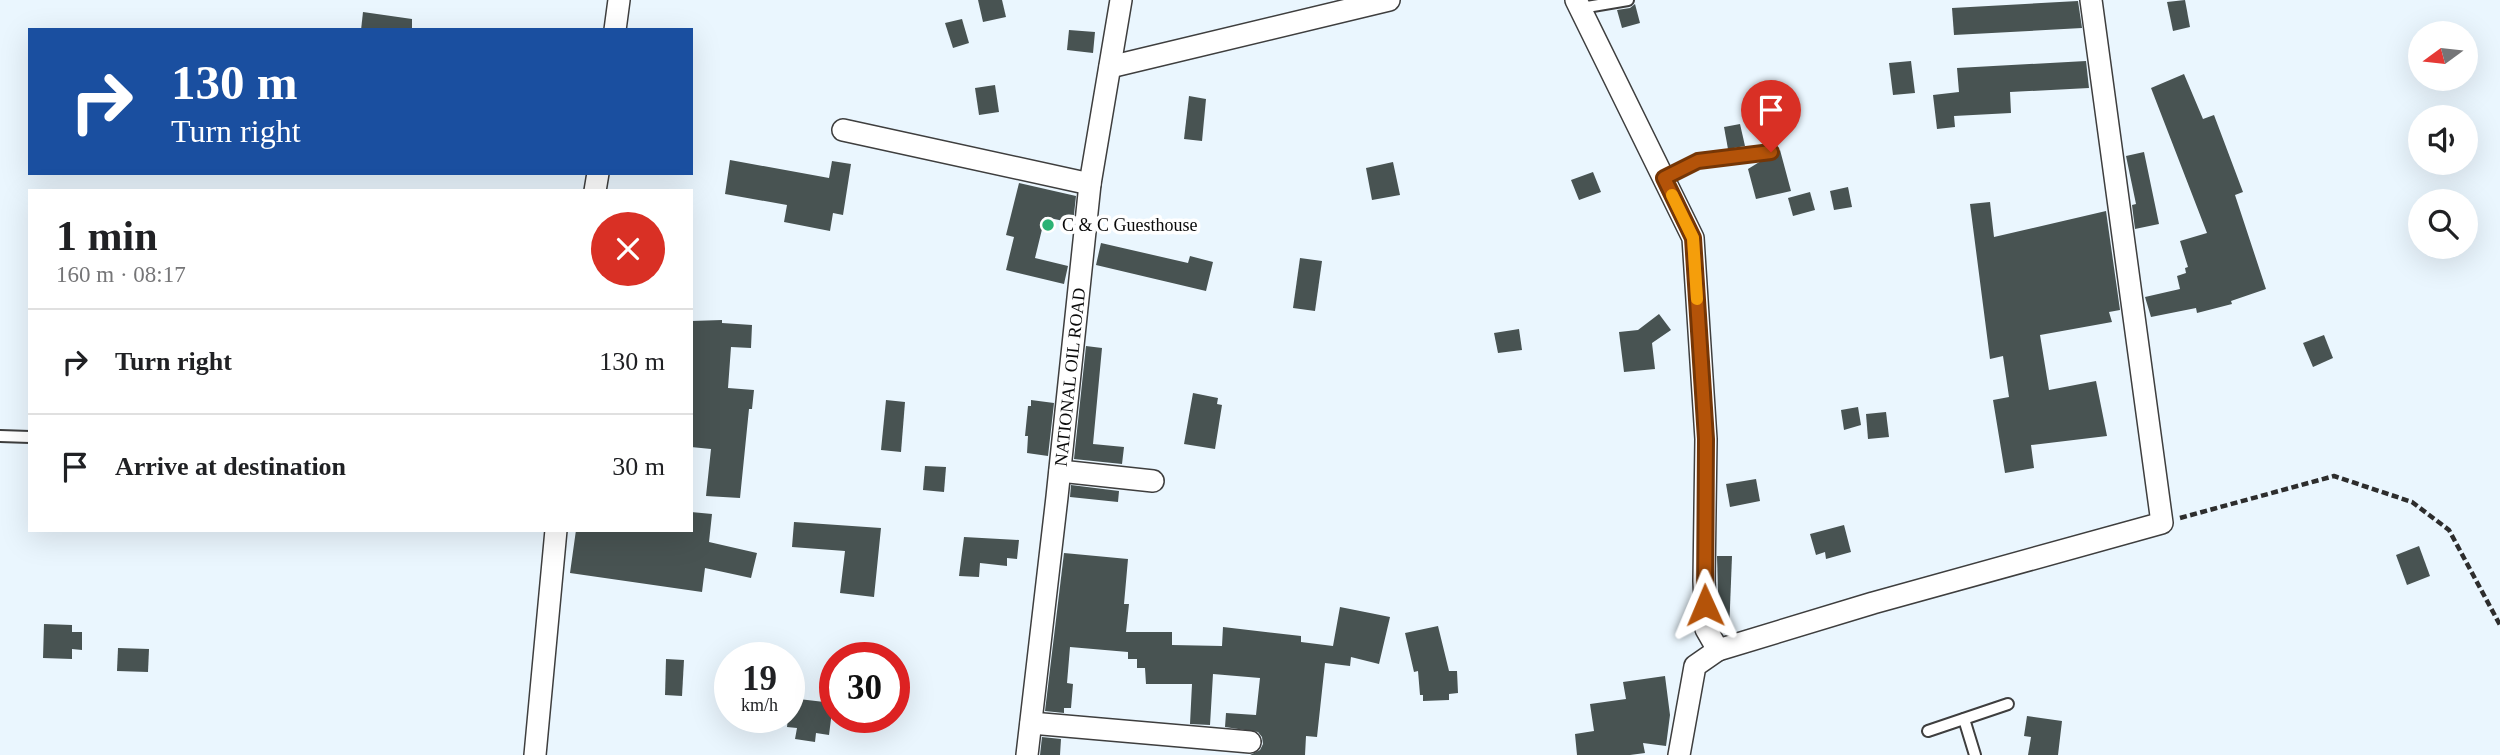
<!DOCTYPE html>
<html lang="en">
<head>
<meta charset="utf-8">
<style>
  :root { --surface:#fff; --page:#f2f2f2; --text:#202124; --muted:#757577; --line:#e0e0e0 }
  body { margin:0; font-family:"Times New Roman",serif; background:var(--page); color:var(--text); height:100vh; display:flex; flex-direction:column; font-size:26px; white-space:nowrap }
  * { box-sizing:border-box; margin:0 }
  p { font-size:23px; color:var(--muted) }
  .icon { flex:none; width:38px; height:38px; fill:none; stroke:currentColor; stroke-width:2; stroke-linecap:round; stroke-linejoin:round }
  .map { position:relative; flex:1; overflow:hidden }
  .drawer { position:absolute; left:28px; top:189px; width:665px; height:343px; display:flex; flex-direction:column; background:var(--surface); border-radius:0px; box-shadow:0 7px 28px #0002 }
  .drawer>* { flex:none }
  .guide { position:absolute; left:28px; top:28px; width:665px; height:147px; border-radius:0px; box-shadow:0 7px 28px #0002; background:#1a4fa0; color:#fff; overflow:hidden }
  .needle { width:46px; rotate:255deg }
  .buttons { position:absolute; left:2408px; top:21px; display:grid; gap:14px }
  .buttons a { display:grid; place-items:center; width:70px; height:70px; border-radius:50%; background:var(--surface); box-shadow:0 7px 28px #0002; font-size:35px }
  .speed { position:absolute; left:714px; top:642px; display:flex; gap:14px; font-size:35px; font-weight:700; text-align:center }
  .speed>* { display:grid; place-content:center; width:91px; height:91px; border-radius:50%; background:var(--surface); box-shadow:0 7px 28px #0002; line-height:1 }
  .speed small { font-size:18px; font-weight:400 }
  .speed .limit { border:10px solid #d22; background:#fff; color:#111 }
  .pin { position:absolute; display:grid; place-items:center; width:60px; height:60px; color:#fff; margin:-72px -30px; border-radius:50% 50% 50% 0; rotate:-45deg; box-shadow:0 0 7px #0007 }
  .pin .icon { rotate:45deg }
  .me { position:absolute; width:77px; margin:-38px; rotate:359deg; stroke-linejoin:round; filter:drop-shadow(0 0 5px #0008) }
  .turn { display:flex; align-items:center; gap:24px; height:147px; padding:0 28px; font-size:32px }
  .turn .icon { width:91px; height:91px; stroke-width:2.5 }
  .turn b { display:block; font-size:49px; line-height:60px }
  .round { display:grid; place-items:center; flex:none; width:74px; height:74px; border-radius:37px; background:var(--page) }
  .overview { display:flex; align-items:center; justify-content:space-between; height:119px; padding:0 28px }
  h1 { font-size:42px; font-weight:800; line-height:52px }
  ul { padding:0; list-style:none }
  li { display:flex; align-items:center; gap:21px; height:105px; padding:0 28px; border-top:2px solid var(--line) }
  li div { flex:1 }
  li b { display:block; font-size:26px }
  li em { font-style:normal }
  .map>svg:first-child { display:block }
  .building { fill:#485352 }
  .lines { fill:none; stroke-linecap:round; stroke-linejoin:round }
  .service-casing { stroke:#3e3e3e; stroke-width:14 }
  .minor-casing { stroke:#3e3e3e; stroke-width:24 }
  .path { stroke:#2d2d2d; stroke-width:4.5; stroke-dasharray:7 3.5; stroke-linecap:butt }
  .service { stroke:#fff; stroke-width:10 }
  .minor { stroke:#fff; stroke-width:21 }
  .route-casing { stroke:#753606; stroke-width:18 }
  .route { stroke:#b45309; stroke-width:12 }
  .slow { stroke:#f59e0b; stroke-width:12 }
  .poi-dot { fill:#2bb275; stroke:#fff; stroke-width:2.5 }
  .labels { text-anchor:middle; dominant-baseline:central; stroke-width:7; stroke-linejoin:round; paint-order:stroke }
  .poi-label { font-size:18px; fill:#0b0b0b; stroke:#fff; text-anchor:start }
  .street-label { font-size:18px; fill:#0b0b0b; stroke:#fff }
</style>
</head>
<body>
<div class="map">
<svg width="2500" height="755" viewBox="0 0 2500 755">
  <rect width="100%" height="100%" fill="#eaf6fe"/>
  <!-- building -->
  <g class="building">
    <path d="M 978,0 L 1002,0 L 1006,17 L 983,22 Z"/>
    <path d="M 2185,0 L 2190,27 L 2173,31 L 2167,2 Z"/>
    <path d="M 2078,1 L 2082,28 L 1954,35 L 1952,8 Z"/>
    <path d="M 1635,4 L 1640,23 L 1622,28 L 1617,10 L 1630,8 Z"/>
    <path d="M 363,12 L 412,19 L 412,30 L 361,30 Z"/>
    <path d="M 962,19 L 969,43 L 953,48 L 945,23 Z"/>
    <path d="M 1069,30 L 1095,32 L 1093,53 L 1067,50 Z"/>
    <path d="M 1911,61 L 1915,93 L 1893,95 L 1889,63 Z"/>
    <path d="M 2086,61 L 2089,88 L 2010,92 L 2011,113 L 1954,116 L 1955,127 L 1937,129 L 1933,95 L 1959,92 L 1957,68 Z"/>
    <path d="M 2184,74 L 2203,119 L 2214,115 L 2243,192 L 2235,195 L 2266,289 L 2231,301 L 2232,304 L 2197,313 L 2196,308 L 2151,317 L 2145,297 L 2180,289 L 2177,276 L 2186,273 L 2185,268 L 2188,267 L 2180,241 L 2207,233 L 2151,88 Z"/>
    <path d="M 995,85 L 999,112 L 979,115 L 975,88 Z"/>
    <path d="M 1189,96 L 1206,99 L 1202,141 L 1184,139 Z"/>
    <path d="M 1740,124 L 1745,146 L 1728,149 L 1724,127 Z"/>
    <path d="M 1780,150 L 1791,191 L 1756,199 L 1748,169 L 1761,161 L 1775,159 Z"/>
    <path d="M 2144,152 L 2159,224 L 2135,229 L 2132,205 L 2136,204 L 2126,156 Z"/>
    <path d="M 730,160 L 829,178 L 832,161 L 851,164 L 843,215 L 833,213 L 830,231 L 784,222 L 787,205 L 725,194 Z"/>
    <path d="M 1393,162 L 1400,195 L 1372,200 L 1366,168 Z"/>
    <path d="M 1593,172 L 1601,192 L 1579,200 L 1571,180 Z"/>
    <path d="M 1019,183 L 1076,196 L 1073,223 L 1045,217 L 1035,258 L 1068,266 L 1064,284 L 1006,270 L 1014,237 L 1006,235 Z"/>
    <path d="M 1848,187 L 1852,207 L 1834,210 L 1830,191 Z"/>
    <path d="M 1810,192 L 1815,210 L 1793,216 L 1788,198 Z"/>
    <path d="M 1990,202 L 1994,237 L 2106,211 L 2120,310 L 2109,312 L 2112,322 L 2040,335 L 2049,390 L 2096,381 L 2107,436 L 2031,445 L 2034,468 L 2005,473 L 1993,400 L 2009,397 L 2003,356 L 1990,359 L 1970,204 Z"/>
    <path d="M 1101,243 L 1188,263 L 1190,256 L 1213,262 L 1206,291 L 1096,265 Z"/>
    <path d="M 1300,258 L 1322,261 L 1315,311 L 1293,308 Z"/>
    <path d="M 1659,314 L 1671,330 L 1652,343 L 1655,369 L 1624,372 L 1619,332 L 1638,330 Z"/>
    <path d="M 722,320 L 722,323 L 752,325 L 751,348 L 731,347 L 728,388 L 754,390 L 752,409 L 749,409 L 740,498 L 706,496 L 711,449 L 691,447 L 691,321 Z"/>
    <path d="M 1519,329 L 1522,350 L 1498,353 L 1494,333 Z"/>
    <path d="M 2324,335 L 2333,358 L 2313,367 L 2303,343 Z"/>
    <path d="M 1086,346 L 1102,348 L 1093,444 L 1124,447 L 1122,464 L 1074,459 Z"/>
    <path d="M 1193,393 L 1218,398 L 1217,404 L 1222,405 L 1215,449 L 1184,444 Z"/>
    <path d="M 886,400 L 905,402 L 901,452 L 881,450 Z"/>
    <path d="M 1031,400 L 1054,403 L 1048,456 L 1027,453 L 1028,436 L 1025,436 L 1028,406 L 1031,406 Z"/>
    <path d="M 1858,407 L 1861,425 L 1844,430 L 1841,410 Z"/>
    <path d="M 1886,412 L 1889,437 L 1868,439 L 1866,414 Z"/>
    <path d="M 925,466 L 946,467 L 944,492 L 923,490 Z"/>
    <path d="M 1756,479 L 1760,501 L 1730,507 L 1726,484 Z"/>
    <path d="M 1071,485 L 1119,491 L 1118,502 L 1070,497 Z"/>
    <path d="M 691,512 L 712,514 L 709,542 L 757,553 L 751,578 L 705,568 L 702,592 L 570,573 L 576,530 L 691,530 Z"/>
    <path d="M 794,522 L 881,528 L 874,597 L 840,593 L 845,551 L 792,547 Z"/>
    <path d="M 1844,525 L 1851,552 L 1826,559 L 1825,552 L 1816,555 L 1810,534 Z"/>
    <path d="M 964,537 L 1019,540 L 1017,559 L 1007,558 L 1007,566 L 980,563 L 979,577 L 959,576 Z"/>
    <path d="M 2419,546 L 2430,576 L 2407,585 L 2396,555 Z"/>
    <path d="M 1064,553 L 1128,559 L 1124,604 L 1129,604 L 1126,632 L 1172,632 L 1172,645 L 1222,646 L 1223,627 L 1301,636 L 1301,642 L 1333,646 L 1340,607 L 1390,617 L 1379,664 L 1351,657 L 1350,666 L 1325,663 L 1317,737 L 1306,736 L 1305,755 L 1250,755 L 1260,750 L 1263,744 L 1262,737 L 1258,732 L 1225,727 L 1226,713 L 1256,715 L 1260,678 L 1213,674 L 1210,725 L 1190,724 L 1192,684 L 1146,684 L 1145,668 L 1137,668 L 1137,659 L 1128,659 L 1128,652 L 1070,647 L 1067,683 L 1073,684 L 1071,708 L 1064,708 L 1064,713 L 1045,711 Z"/>
    <path d="M 1717,556 L 1732,556 L 1729,633 L 1724,634 L 1719,625 Z"/>
    <path d="M 44,624 L 72,625 L 72,632 L 82,632 L 82,650 L 72,649 L 72,659 L 43,658 Z"/>
    <path d="M 1438,626 L 1449,671 L 1457,671 L 1458,693 L 1449,694 L 1449,700 L 1423,701 L 1423,695 L 1420,695 L 1418,671 L 1414,672 L 1405,633 Z"/>
    <path d="M 118,648 L 149,649 L 148,672 L 117,671 Z"/>
    <path d="M 666,659 L 684,660 L 682,696 L 665,695 Z"/>
    <path d="M 1665,676 L 1670,715 L 1666,746 L 1643,743 L 1645,753 L 1630,755 L 1577,755 L 1575,734 L 1594,731 L 1590,704 L 1626,699 L 1623,682 Z"/>
    <path d="M 790,698 L 833,703 L 829,735 L 816,733 L 815,742 L 795,739 L 797,728 L 787,727 Z"/>
    <path d="M 2027,716 L 2062,721 L 2058,755 L 2028,755 L 2031,737 L 2024,736 Z"/>
    <path d="M 1042,737 L 1061,739 L 1060,755 L 1040,755 Z"/>
  </g>
  <g class="lines">
    <!-- service casing -->
    <g class="service-casing">
      <g id="service">
        <path d="M 1581,8 L 1628,0"/>
        <path d="M 1664,178 L 1698,161 L 1771,152"/>
        <path d="M 0,436 L 30,437"/>
        <path d="M 1964,719 L 1975,755"/>
        <path d="M 1928,731 L 2008,704"/>
      </g>
    </g>
    <!-- minor casing -->
    <g class="minor-casing">
      <g id="minor">
        <path d="M 1576,0 L 1693,238 L 1706,439 L 1704,581 L 1706,629 L 1718,650 L 1695,666 L 1679,755"/>
        <path d="M 615,30 L 619,0"/>
        <path d="M 1110,67 L 1389,0"/>
        <path d="M 843,130 L 1090,184"/>
        <path d="M 595,191 L 598,173"/>
        <path d="M 1060,471 L 1153,481"/>
        <path d="M 1718,650 L 1873,603 L 2162,523 L 2091,0"/>
        <path d="M 1031,723 L 1250,742"/>
        <path d="M 535,755 L 556,530"/>
        <path d="M 1027,755 L 1057,497 L 1090,184 L 1121,0"/>
      </g>
    </g>
    <!-- path -->
    <path class="path" d="M 2180,518 L 2334,476 L 2412,502 L 2449,530 L 2500,625"/>
    <!-- service -->
    <use href="#service" class="service"/>
    <!-- minor -->
    <use href="#minor" class="minor"/>
  </g>
  <g class="lines">
    <!-- route casing -->
    <g class="route-casing">
      <path id="route" d="M 1705,605 L 1706,439 L 1693,238 L 1664,178 L 1698,161 L 1771,152"/>
    </g>
    <!-- route -->
    <use href="#route" class="route"/>
    <!-- slow -->
    <path class="slow" d="M 1672,195 L 1693,238 L 1697,299"/>
  </g>
  <!-- markers -->
  <circle class="poi-dot" cx="1048" cy="225" r="7"/>
  <g class="labels">
    <!-- poi labels -->
    <g class="poi-label">
      <text x="1062" y="225">C &amp; C Guesthouse</text>
    </g>
    <!-- street labels -->
    <g class="street-label">
      <text transform="translate(1070 377) rotate(-84)">NATIONAL OIL ROAD</text>
    </g>
  </g>
</svg>
<div class="buttons">
<a><svg class="needle" viewBox="-14 -14 28 28"><path d="M0-13l5 13h-10z" fill="#e53935"/><path d="M0 13l5-13h-10z" fill="#757577"/></svg></a>
<a><svg class="icon" aria-label="sound" viewBox="0 0 24 24"><path d="M4 9h4l5-4v14l-5-4H4zM17 9q2 3 0 6"/></svg></a>
<a><svg class="icon" aria-label="search" viewBox="0 0 24 24"><circle cx="10" cy="10" r="6"/><path d="M15 15l6 6"/></svg></a>
</div>
<div class="speed"><div>19<small>km/h</small></div><div class="limit">30</div></div>
<div class="pin" style="left:1771px;top:152px;background:#d93025"><svg class="icon" aria-label="arrive" viewBox="0 0 24 24"><path d="M6 21V4h12l-3 4 3 4H6"/></svg></div>
<svg class="me" style="left:1705px;top:605px" viewBox="-20 -20 40 40"><path d="M0-17L14 15 0 8-14 15z" fill="#b45309" stroke="#fff" stroke-width="4"/></svg>
<div class="guide">
<div class="turn"><svg class="icon" aria-label="right" viewBox="0 0 24 24"><path d="M7 20v-9h11M14 6l5 5-5 5"/></svg><div><b>130 m</b>Turn right</div></div>
</div>
<section class="drawer">
<div class="overview"><div><h1>1 min</h1><p>160 m · 08:17</p></div><a class="round" style="background:#d93025;color:#fff"><svg class="icon" aria-label="close" viewBox="0 0 24 24"><path d="M6 6l12 12M18 6L6 18"/></svg></a></div>
<ul>
<li><svg class="icon" aria-label="right" viewBox="0 0 24 24"><path d="M7 20v-9h11M14 6l5 5-5 5"/></svg><div><b>Turn right</b></div><em>130 m</em></li>
<li><svg class="icon" aria-label="arrive" viewBox="0 0 24 24"><path d="M6 21V4h12l-3 4 3 4H6"/></svg><div><b>Arrive at destination</b></div><em>30 m</em></li>
</ul>
</section>
</div>
</body>
</html>
